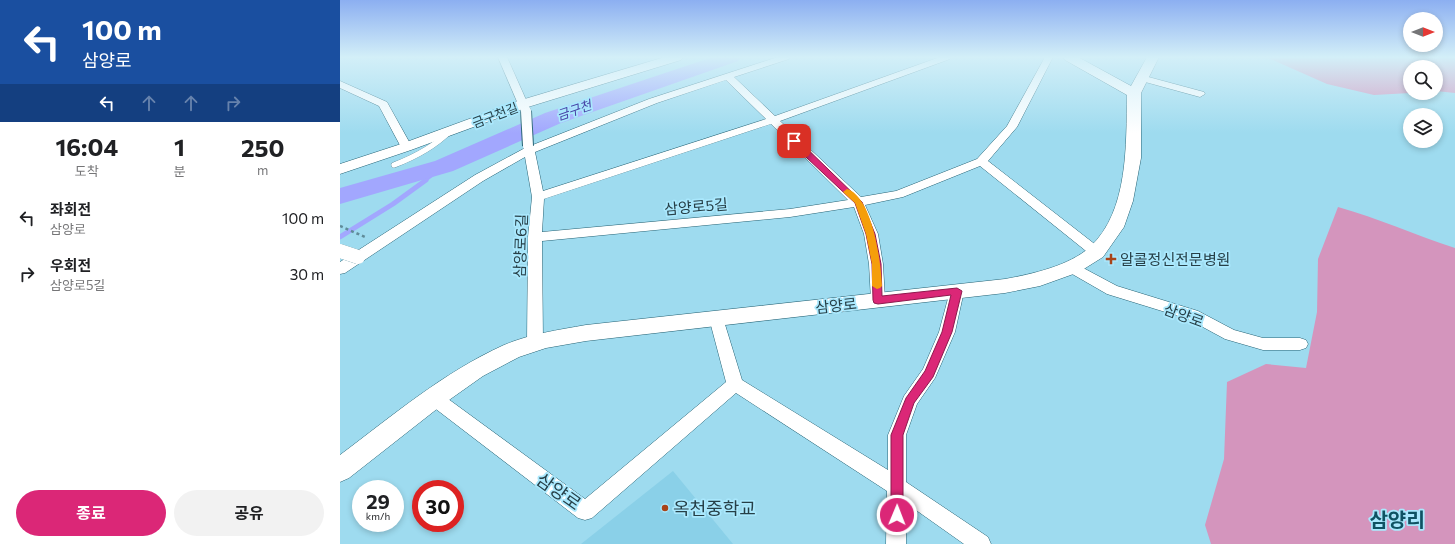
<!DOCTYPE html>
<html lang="ko">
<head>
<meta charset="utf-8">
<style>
  :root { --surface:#fff; --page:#f2f2f2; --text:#202124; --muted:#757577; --accent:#db2777 }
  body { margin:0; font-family:Commissioner,"Noto Sans KR",sans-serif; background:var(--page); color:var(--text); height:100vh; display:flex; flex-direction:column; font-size:15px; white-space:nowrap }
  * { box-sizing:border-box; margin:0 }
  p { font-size:13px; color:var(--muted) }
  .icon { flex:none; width:22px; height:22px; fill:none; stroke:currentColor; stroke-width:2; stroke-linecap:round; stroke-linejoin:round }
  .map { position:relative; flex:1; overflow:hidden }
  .side { display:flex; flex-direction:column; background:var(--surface); width:340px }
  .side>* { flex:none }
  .hud { background:#1a4fa0; color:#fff; overflow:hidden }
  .needle { width:26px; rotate:90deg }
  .buttons { position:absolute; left:1063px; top:12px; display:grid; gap:8px }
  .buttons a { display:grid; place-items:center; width:40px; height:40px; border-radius:50%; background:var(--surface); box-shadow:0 2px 6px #0003; font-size:20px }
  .speed { position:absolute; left:12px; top:480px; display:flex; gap:8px; font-size:20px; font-weight:700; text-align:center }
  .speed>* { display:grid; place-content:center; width:52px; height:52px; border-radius:50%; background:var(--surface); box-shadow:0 2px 6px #0003; line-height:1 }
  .speed small { font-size:10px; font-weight:400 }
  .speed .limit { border:6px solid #d22; background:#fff; color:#111 }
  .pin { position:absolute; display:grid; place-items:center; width:34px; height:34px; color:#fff; margin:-17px; border-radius:8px; box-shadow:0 2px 6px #0006 }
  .me { position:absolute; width:44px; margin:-22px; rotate:1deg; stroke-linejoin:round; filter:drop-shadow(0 0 3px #0008) }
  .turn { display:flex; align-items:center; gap:14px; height:84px; padding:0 16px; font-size:18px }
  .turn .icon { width:52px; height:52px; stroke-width:2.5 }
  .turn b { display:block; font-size:28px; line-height:34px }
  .lanes { display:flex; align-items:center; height:38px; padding:0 16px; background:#0003; justify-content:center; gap:20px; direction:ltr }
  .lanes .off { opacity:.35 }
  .eta { display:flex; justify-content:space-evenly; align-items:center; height:68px; text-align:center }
  .eta b { font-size:24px; font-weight:700; line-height:28px }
  .button { display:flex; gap:8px; margin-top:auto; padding:8px 16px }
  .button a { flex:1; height:46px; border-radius:24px; background:var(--accent); color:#fff; font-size:16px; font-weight:700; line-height:46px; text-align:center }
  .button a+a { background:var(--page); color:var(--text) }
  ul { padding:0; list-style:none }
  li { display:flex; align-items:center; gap:12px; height:56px; padding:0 16px }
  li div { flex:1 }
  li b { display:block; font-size:15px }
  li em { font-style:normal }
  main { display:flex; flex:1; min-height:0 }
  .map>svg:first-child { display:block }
  .built { fill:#8ad0e8 }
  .green { fill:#d495bd }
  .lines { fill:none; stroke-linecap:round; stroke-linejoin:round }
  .stream-far1 { stroke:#a2a7fe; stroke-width:4 }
  .stream { stroke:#a2a7fe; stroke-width:5 }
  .river { fill:#a2a7fe; fill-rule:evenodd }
  .lane-casing { stroke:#266375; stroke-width:6 }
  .street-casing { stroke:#266375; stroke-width:1 }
  .secondary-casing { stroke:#266375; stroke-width:1 }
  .path { stroke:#608b99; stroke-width:2.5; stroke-dasharray:3 3; stroke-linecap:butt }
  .lane { stroke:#fff; stroke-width:5.5 }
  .street { fill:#fff; fill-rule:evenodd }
  .secondary { fill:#fff; fill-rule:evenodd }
  .street-bridge-far1-casing { stroke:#266375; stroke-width:12; stroke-linecap:butt }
  .street-bridge-casing { stroke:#266375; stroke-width:14; stroke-linecap:butt }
  .street-bridge-far1 { stroke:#fff; stroke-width:10 }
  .street-bridge { stroke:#fff; stroke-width:14 }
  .route { fill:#db2777; stroke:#8e194d }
  .slow { fill:#f59e0b }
  .poi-dot { fill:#a84318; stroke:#aae8fd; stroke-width:1.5 }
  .labels { text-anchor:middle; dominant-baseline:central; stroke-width:3.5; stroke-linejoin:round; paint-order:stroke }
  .far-water-label { font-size:13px; font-style:italic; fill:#4843a6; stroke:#aae8fd }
  .far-street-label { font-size:13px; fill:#263f47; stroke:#aae8fd }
  .street-label { font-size:15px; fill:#263f47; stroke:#aae8fd }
  .poi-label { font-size:15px; fill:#263f47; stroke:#aae8fd; text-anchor:start }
  .near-street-label { font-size:18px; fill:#263f47; stroke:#aae8fd }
  .near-poi-label { font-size:18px; fill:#263f47; stroke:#aae8fd; text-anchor:start }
  .near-quarter-label { font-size:20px; font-weight:bold; fill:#0f5263; stroke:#aae8fd }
</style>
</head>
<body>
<main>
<section class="side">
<div class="hud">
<div class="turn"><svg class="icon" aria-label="left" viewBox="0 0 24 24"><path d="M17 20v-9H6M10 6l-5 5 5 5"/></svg><div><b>100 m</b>삼양로</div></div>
<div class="lanes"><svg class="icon" aria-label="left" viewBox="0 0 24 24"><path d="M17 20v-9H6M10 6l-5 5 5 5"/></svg><svg class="icon off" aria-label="ahead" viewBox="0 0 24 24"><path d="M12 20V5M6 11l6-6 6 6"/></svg><svg class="icon off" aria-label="ahead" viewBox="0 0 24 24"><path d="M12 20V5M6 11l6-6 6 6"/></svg><svg class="icon off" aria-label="right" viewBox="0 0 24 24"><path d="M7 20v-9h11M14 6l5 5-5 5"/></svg></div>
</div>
<div class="eta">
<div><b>16:04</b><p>도착</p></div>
<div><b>1</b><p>분</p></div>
<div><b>250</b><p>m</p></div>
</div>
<ul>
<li><svg class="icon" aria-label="left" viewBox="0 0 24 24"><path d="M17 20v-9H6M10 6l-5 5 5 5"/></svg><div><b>좌회전</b><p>삼양로</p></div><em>100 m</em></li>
<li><svg class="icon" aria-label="right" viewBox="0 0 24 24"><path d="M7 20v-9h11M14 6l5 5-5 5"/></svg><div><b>우회전</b><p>삼양로5길</p></div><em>30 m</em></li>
</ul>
<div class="button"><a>종료</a><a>공유</a></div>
</section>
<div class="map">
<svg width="1115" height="544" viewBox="0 0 1115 544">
  <rect width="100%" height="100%" fill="#9edbef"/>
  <!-- built -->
  <path class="built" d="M 333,471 L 393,544 L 241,544 Z"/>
  <!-- green -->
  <g class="green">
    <path d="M 926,57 L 1115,57 L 1115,93 L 1096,91 L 1096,67 L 1070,67 L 1070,93 L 1034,95 L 987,84 Z"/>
    <path d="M 998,207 C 1038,218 1075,235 1115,248 L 1115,544 L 871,544 L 865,525 L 884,459 L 887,382 L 926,364 L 966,368 L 977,312 L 978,259 Z"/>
  </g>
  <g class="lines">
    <!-- stream-far1 -->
    <path class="stream-far1" d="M 84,181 L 104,166"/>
    <!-- stream -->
    <path class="stream" d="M 0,237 L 53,204 L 86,180"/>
    <!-- river -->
    <path class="river" d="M 373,57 L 401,57 L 398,61 L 221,123 L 113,171 L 0,204 L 0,188 L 95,161 L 205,113 Z"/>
    <!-- lane casing -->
    <g class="lane-casing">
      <path id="lane" d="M 54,165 C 75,157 94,147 110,131"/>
    </g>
    <!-- street casing -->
    <g class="street-casing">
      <g id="street">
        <path d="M 158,57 L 167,57 L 191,111 L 190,113 L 182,113 L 181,111 Z"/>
        <path d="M 438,57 L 451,57 L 449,59 L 394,77 L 435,116 L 600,57 L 612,57 L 610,59 L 440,121 L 521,197 L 556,191 L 637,159 L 667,126 L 705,57 L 713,57 L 677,127 L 648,161 L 761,249 L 763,252 L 761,255 L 756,257 L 751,255 L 640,166 L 563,197 L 525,205 L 538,234 L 543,264 L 545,300 L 543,304 L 538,305 L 533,304 L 531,300 L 529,264 L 524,234 L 514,207 L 450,217 L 202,241 L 203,344 L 201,348 L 195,350 L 189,348 L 187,344 L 188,237 L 192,197 L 185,157 L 143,181 L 5,273 L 0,274 L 0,262 L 135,175 L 185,148 L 309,99 ZM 386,80 L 426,119 L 203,191 L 195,152 L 317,103 ZM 431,124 L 508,200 L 450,209 L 202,232 L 204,199 Z"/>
        <path d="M 801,75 L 864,92 L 865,94 L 860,97 L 798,80 L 796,78 Z"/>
        <path d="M 0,81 L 47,102 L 72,147 L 70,149 L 62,149 L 39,106 L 0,88 Z"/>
        <path d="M 732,262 L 777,286 L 858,311 L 894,330 L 923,338 L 960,338 L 966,340 L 968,344 L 966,348 L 960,350 L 923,350 L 885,339 L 848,319 L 767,294 L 727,271 L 725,267 L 727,263 Z"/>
        <path d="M 617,286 L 622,287 L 624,291 L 615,332 L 595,378 L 577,404 L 566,435 L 566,482 L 648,537 L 651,544 L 624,544 L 566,503 L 566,544 L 546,544 L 547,491 L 396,393 L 252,518 L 245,520 L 238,518 L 88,403 L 86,398 L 88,393 L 94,391 L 100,393 L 245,499 L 386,382 L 369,318 L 371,314 L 376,312 L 381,314 L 383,318 L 402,380 L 548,470 L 548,435 L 564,396 L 583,369 L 599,332 L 610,291 L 612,287 Z"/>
      </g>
    </g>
    <!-- secondary casing -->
    <g class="secondary-casing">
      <g id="secondary">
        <path d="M 325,57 L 343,57 L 341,60 L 188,107 L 71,150 L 0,174 L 0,164 L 61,144 L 178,101 Z"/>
        <path d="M 723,57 L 738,57 L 791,86 L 807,57 L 819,57 L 801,93 L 801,158 L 793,201 L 784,227 L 763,257 L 739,272 L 700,286 L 665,293 L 246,341 L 206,348 L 179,357 L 143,376 L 102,405 L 9,478 L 0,482 L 0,455 C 52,416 104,372 164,345 C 190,334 218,330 246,325 L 665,279 C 692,274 729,266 750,247 C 789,211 786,143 787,95 L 725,60 Z"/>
      </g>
    </g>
    <!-- path -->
    <path class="path" d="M 0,226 L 25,237"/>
    <!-- lane -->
    <use href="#lane" class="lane"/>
    <!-- street -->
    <use href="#street" class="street"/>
    <!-- secondary -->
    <use href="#secondary" class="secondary"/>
    <!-- street-bridge-far1 casing -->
    <g class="street-bridge-far1-casing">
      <path id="street-bridge-far1" d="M 186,111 L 188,146"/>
    </g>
    <!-- street-bridge casing -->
    <g class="street-bridge-casing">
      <path id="street-bridge" d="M 0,251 L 18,257"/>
    </g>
    <!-- street-bridge-far1 -->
    <use href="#street-bridge-far1" class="street-bridge-far1"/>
    <!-- street-bridge -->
    <use href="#street-bridge" class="street-bridge"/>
  </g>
  <!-- sky -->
  <linearGradient id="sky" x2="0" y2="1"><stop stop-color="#8caff1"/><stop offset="0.43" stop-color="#d3eff8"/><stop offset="1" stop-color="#d3eff8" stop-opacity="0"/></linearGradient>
  <rect width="1115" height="133" fill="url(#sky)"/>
  <!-- route -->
  <path class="route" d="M 451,139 L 457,139 L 522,202 L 535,234 L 541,264 L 542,296 L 617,288 L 622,291 L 612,332 L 593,377 L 574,403 L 563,435 L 563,515 L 562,520 L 557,522 L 553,520 L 551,515 L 551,435 L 566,398 L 585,371 L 602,332 L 611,295 L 538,304 L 534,303 L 533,300 L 532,264 L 526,234 L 515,203 L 451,143 Z"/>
  <!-- slow -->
  <path class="slow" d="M 507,189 C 533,197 541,263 542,286 L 540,288 L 537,289 L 532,286 L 532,264 L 526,234 L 515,203 L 503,192 Z"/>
  <!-- markers -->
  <g class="poi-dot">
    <path d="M769 253h4v4h4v4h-4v4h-4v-4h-4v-4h4z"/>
    <circle cx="325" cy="508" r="4"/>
  </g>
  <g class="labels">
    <!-- far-water labels -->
    <g class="far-water-label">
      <text transform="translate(234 110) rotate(-19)">금구천</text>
    </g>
    <!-- far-street labels -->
    <g class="far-street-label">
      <text transform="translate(155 115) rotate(-21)">금구천길</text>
    </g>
    <!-- street labels -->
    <g class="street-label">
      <text transform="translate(356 206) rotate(-5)">삼양로5길</text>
      <text transform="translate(180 246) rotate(-88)">삼양로6길</text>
      <text transform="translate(496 305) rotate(-6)">삼양로</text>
      <text transform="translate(844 315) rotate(20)">삼양로</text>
    </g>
    <!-- poi labels -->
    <g class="poi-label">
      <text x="780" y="259">알콜정신전문병원</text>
    </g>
    <!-- near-street labels -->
    <g class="near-street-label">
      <text transform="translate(219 491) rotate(35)">삼양로</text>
    </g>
    <!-- near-poi labels -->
    <g class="near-poi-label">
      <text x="333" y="508">옥천중학교</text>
    </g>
    <!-- near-quarter labels -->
    <g class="near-quarter-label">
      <text x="1057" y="519">삼양리</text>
    </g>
  </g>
</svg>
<div class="buttons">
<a><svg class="needle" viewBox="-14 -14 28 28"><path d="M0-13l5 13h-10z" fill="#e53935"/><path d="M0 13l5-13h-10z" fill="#757577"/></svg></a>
<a><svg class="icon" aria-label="search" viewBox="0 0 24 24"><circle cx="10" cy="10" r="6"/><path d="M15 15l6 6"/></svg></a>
<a><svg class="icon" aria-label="layers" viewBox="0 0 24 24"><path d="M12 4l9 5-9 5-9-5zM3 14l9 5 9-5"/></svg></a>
</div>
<div class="speed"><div>29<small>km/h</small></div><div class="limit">30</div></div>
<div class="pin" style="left:454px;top:141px;background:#d93025"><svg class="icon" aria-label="arrive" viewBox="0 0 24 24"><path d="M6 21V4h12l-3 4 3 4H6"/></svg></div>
<svg class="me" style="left:557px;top:515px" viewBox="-20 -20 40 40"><circle r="17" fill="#db2777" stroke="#fff" stroke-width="3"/><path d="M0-11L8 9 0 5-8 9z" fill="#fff"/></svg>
</div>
</main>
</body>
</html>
